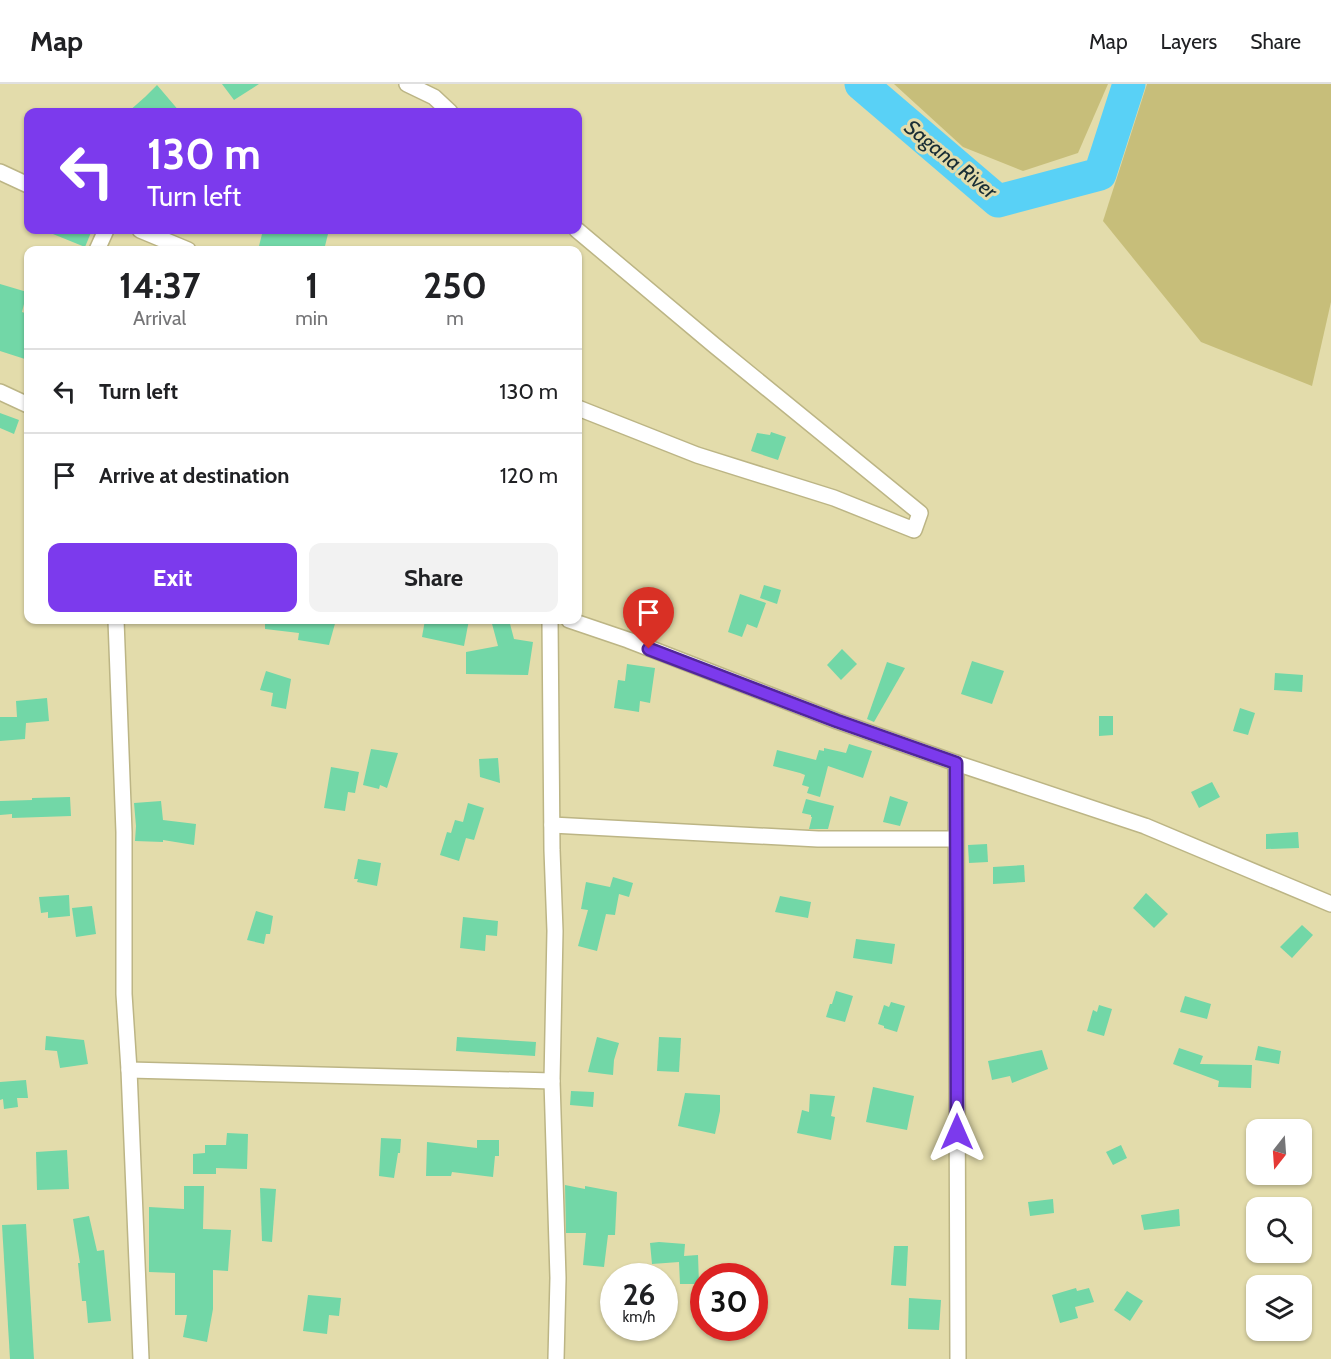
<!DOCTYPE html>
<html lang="en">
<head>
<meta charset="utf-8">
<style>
  :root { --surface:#fff; --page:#f2f2f2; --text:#202124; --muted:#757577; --line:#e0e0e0; --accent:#7c3aed }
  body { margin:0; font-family:Cabin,sans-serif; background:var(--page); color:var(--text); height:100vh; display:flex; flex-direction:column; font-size:22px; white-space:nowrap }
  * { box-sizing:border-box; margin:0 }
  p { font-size:20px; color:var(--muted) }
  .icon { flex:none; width:33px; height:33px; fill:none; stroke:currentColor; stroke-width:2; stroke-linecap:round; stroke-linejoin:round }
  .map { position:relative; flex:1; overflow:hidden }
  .panel { position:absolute; left:24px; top:162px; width:558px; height:378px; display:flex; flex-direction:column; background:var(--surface); border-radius:12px; box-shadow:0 2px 4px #0004 }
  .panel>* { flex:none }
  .hud { position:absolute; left:24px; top:24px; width:558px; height:126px; border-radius:12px; box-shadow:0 2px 4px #0004; background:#7c3aed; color:#fff; overflow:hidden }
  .needle { width:39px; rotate:197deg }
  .tools { position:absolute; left:1246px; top:1035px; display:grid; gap:12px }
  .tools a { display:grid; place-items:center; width:66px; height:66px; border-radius:12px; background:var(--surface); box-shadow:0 2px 4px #0004; font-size:30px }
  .speed { position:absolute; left:600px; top:1179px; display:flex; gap:12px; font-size:30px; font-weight:700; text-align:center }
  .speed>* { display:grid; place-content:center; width:78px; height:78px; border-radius:50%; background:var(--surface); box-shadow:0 2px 4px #0004; line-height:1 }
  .speed small { font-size:15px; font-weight:400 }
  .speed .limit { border:9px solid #d22; background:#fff; color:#111 }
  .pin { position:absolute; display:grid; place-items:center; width:51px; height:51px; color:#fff; margin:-62px -26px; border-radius:50% 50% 50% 0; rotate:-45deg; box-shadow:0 0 6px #0007 }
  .pin .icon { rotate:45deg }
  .me { position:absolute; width:66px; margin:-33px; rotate:0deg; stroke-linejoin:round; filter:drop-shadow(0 0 4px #0008) }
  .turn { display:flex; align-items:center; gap:21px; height:126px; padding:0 24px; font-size:27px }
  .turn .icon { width:78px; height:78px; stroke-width:2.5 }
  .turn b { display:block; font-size:42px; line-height:51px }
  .eta { display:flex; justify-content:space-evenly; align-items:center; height:102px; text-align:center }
  .eta b { font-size:36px; font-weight:700; line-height:42px }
  .primary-button { display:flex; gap:12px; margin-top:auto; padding:12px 24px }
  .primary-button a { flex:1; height:69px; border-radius:12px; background:var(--accent); color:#fff; font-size:24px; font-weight:700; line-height:69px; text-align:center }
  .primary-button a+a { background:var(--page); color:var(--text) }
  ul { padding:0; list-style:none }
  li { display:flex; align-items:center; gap:18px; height:84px; padding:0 24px; border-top:2px solid var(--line) }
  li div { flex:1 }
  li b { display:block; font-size:22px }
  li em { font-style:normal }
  header { display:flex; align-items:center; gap:36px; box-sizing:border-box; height:84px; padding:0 30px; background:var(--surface); border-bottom:2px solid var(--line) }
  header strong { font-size:28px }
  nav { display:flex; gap:33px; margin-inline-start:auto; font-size:21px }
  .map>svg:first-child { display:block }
  .green { fill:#c7be7a }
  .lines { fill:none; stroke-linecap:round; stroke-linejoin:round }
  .river { stroke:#59d1f6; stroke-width:33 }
  .building { fill:#72d7a7 }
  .street-casing { stroke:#bcb585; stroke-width:18 }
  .street { stroke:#fff; stroke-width:15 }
  .route-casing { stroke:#51269a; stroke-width:15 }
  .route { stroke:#7c3aed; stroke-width:10 }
  .labels { text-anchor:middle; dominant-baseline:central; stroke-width:6; stroke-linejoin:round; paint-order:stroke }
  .water-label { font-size:21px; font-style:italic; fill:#192e35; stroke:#e3dcab }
</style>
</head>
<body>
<header>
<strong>Map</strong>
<nav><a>Map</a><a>Layers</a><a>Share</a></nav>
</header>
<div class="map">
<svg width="1331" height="1275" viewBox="0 0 1331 1275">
  <rect width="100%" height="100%" fill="#e3dcab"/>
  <!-- green -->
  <g class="green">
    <path d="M 894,0 L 1108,0 L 1078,69 L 1023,87 L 963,63 Z"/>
    <path d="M 1147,0 L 1331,0 L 1331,218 L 1312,302 L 1201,258 L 1103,137 Z"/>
  </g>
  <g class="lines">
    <!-- river -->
    <path class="river" d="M 861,0 L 998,117 L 1100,90 L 1129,0"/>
  </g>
  <!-- building -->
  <g class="building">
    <path d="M 222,0 L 259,0 L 234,16 Z"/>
    <path d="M 157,1 L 180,28 L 128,28 L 145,13 Z"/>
    <path d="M 43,146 L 92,146 L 85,163 Z"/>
    <path d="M 263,146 L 329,146 L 324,166 L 258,166 Z"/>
    <path d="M 0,200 L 27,208 L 22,228 L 28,230 L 28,276 L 0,267 Z"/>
    <path d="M 0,329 L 19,336 L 14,350 L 0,344 Z"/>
    <path d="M 771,348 L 786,353 L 778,376 L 751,367 L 757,349 L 770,351 Z"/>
    <path d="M 764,501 L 781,506 L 777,520 L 760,514 Z"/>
    <path d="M 740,510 L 766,519 L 757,544 L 747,540 L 742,553 L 728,548 Z"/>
    <path d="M 265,536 L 336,536 L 329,561 L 298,556 L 299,549 L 265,545 Z"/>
    <path d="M 425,536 L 469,536 L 464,562 L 422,553 Z"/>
    <path d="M 491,536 L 509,536 L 514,555 L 533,558 L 528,591 L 466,590 L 466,568 L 498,562 Z"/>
    <path d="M 842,565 L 857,580 L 841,596 L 827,581 Z"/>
    <path d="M 972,577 L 1004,587 L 992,620 L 961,610 Z"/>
    <path d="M 887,578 L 905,584 L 874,638 L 867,635 Z"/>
    <path d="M 627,580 L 655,584 L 650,619 L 640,617 L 639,628 L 614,624 L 618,596 L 625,597 Z"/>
    <path d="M 266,587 L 291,595 L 286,625 L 271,622 L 273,609 L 260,606 Z"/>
    <path d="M 1275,589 L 1303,591 L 1302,608 L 1274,606 Z"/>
    <path d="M 47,614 L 49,637 L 26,639 L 25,655 L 0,657 L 0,633 L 17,633 L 16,617 Z"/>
    <path d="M 1240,624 L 1255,629 L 1248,651 L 1233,647 Z"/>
    <path d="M 1099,632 L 1113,632 L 1113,651 L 1099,652 Z"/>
    <path d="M 849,660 L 872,667 L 863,694 L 828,682 L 820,713 L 807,709 L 809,703 L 802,701 L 805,691 L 800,689 L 773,682 L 777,666 L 816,676 L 819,666 L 824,667 L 824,664 L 846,669 Z"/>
    <path d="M 371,665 L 398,669 L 387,704 L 380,701 L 379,705 L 363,701 Z"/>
    <path d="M 498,674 L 500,699 L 480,693 L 479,675 Z"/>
    <path d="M 331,683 L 359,688 L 355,709 L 348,708 L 345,727 L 324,724 Z"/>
    <path d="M 1212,698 L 1220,713 L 1199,724 L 1191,708 Z"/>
    <path d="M 890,712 L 908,718 L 900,742 L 883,738 Z"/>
    <path d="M 70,713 L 71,732 L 12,734 L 12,730 L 0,731 L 0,717 L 32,716 L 32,714 Z"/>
    <path d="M 806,715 L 834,722 L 828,745 L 809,745 L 812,733 L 811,733 L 811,731 L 802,729 Z"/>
    <path d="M 161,717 L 163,736 L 196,740 L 194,761 L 163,756 L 163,758 L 135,757 L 136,742 L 134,719 Z"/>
    <path d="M 468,719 L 484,724 L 474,756 L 466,754 L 459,777 L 440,771 L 447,748 L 451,749 L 455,736 L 463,738 Z"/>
    <path d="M 1298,748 L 1299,764 L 1266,765 L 1266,750 Z"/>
    <path d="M 987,760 L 988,778 L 969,779 L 968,761 Z"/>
    <path d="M 358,775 L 381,779 L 377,802 L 357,798 L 358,795 L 354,795 Z"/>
    <path d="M 1024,781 L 1025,798 L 993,800 L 993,783 Z"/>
    <path d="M 613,793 L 633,799 L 629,813 L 619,810 L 615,831 L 606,830 L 597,867 L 578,862 L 588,826 L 581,825 L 586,798 L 610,803 Z"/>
    <path d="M 1146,809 L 1168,830 L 1154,844 L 1133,824 Z"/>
    <path d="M 69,811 L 70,832 L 48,834 L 48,828 L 41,829 L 39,813 Z"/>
    <path d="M 780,812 L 811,818 L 808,834 L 775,828 Z"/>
    <path d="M 92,822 L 96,850 L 76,853 L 72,824 Z"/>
    <path d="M 256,827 L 273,832 L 270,850 L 266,850 L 264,860 L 247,856 Z"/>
    <path d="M 463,833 L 498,837 L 497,852 L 486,851 L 485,867 L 460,864 Z"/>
    <path d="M 1302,841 L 1313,851 L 1292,874 L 1280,863 Z"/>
    <path d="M 856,855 L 895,860 L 892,880 L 853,874 Z"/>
    <path d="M 836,907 L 853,912 L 845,938 L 826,933 L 830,920 L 832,920 Z"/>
    <path d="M 1185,912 L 1211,920 L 1207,935 L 1180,928 Z"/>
    <path d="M 891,918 L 905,922 L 897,948 L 884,944 L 884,942 L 878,940 L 884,921 L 889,923 Z"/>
    <path d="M 1099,921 L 1112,925 L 1104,952 L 1087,947 L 1093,926 L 1097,928 Z"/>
    <path d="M 46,952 L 84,956 L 88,980 L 60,984 L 57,967 L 45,966 Z"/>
    <path d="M 457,953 L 536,958 L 535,972 L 456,967 Z"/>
    <path d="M 597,953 L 619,959 L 614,976 L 613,991 L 588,988 Z"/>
    <path d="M 659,953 L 681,954 L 679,988 L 657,987 Z"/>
    <path d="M 1258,962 L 1281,967 L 1279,980 L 1255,976 Z"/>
    <path d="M 1179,964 L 1203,972 L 1200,980 L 1252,981 L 1251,1004 L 1218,1003 L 1219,997 L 1173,980 Z"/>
    <path d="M 1042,966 L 1048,985 L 1012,999 L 1010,992 L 992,996 L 988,977 Z"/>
    <path d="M 26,996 L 28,1014 L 17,1014 L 18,1023 L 4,1025 L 3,1015 L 0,1016 L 0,998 Z"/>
    <path d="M 873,1003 L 914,1012 L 907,1046 L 866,1038 Z"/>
    <path d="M 571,1007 L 594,1008 L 593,1023 L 570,1021 Z"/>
    <path d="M 685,1009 L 720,1011 L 720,1027 L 715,1050 L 678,1042 Z"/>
    <path d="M 810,1010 L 835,1012 L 831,1032 L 835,1033 L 831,1056 L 797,1049 L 802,1026 L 809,1028 Z"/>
    <path d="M 227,1049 L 248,1050 L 247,1085 L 216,1084 L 216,1090 L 193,1090 L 193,1070 L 205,1069 L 205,1061 L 226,1061 Z"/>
    <path d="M 381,1054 L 401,1055 L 400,1069 L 398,1069 L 394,1094 L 379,1092 Z"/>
    <path d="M 477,1056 L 499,1056 L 499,1072 L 495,1072 L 493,1093 L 452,1088 L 451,1092 L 426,1092 L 427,1058 L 477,1064 Z"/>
    <path d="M 1121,1061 L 1127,1074 L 1113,1081 L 1106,1068 Z"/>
    <path d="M 67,1066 L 69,1105 L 37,1106 L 36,1068 Z"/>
    <path d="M 565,1101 L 585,1105 L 585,1102 L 617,1108 L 615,1151 L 608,1151 L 604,1183 L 583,1181 L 586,1149 L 566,1149 Z"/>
    <path d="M 184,1102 L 204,1102 L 203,1145 L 231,1146 L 228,1187 L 213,1186 L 213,1225 L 207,1258 L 183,1253 L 187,1231 L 175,1231 L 175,1189 L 149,1188 L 149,1123 L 184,1125 Z"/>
    <path d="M 260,1104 L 276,1105 L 272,1158 L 262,1157 Z"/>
    <path d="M 1053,1115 L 1054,1129 L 1030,1132 L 1028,1118 Z"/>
    <path d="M 1179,1125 L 1180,1142 L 1144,1146 L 1141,1131 Z"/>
    <path d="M 89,1132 L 97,1167 L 104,1166 L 111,1237 L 88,1239 L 86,1217 L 82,1217 L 78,1179 L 80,1179 L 73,1135 Z"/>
    <path d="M 26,1140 L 34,1275 L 10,1275 L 2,1141 Z"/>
    <path d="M 659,1158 L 685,1160 L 684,1172 L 698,1171 L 699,1200 L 680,1200 L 679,1178 L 652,1180 L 650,1159 Z"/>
    <path d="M 894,1162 L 908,1162 L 906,1202 L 891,1201 Z"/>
    <path d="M 1076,1204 L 1077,1207 L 1089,1204 L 1094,1218 L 1075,1223 L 1078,1234 L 1060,1239 L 1052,1211 Z"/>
    <path d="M 1127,1207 L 1143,1217 L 1130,1237 L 1114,1226 Z"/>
    <path d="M 308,1211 L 341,1214 L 339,1232 L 329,1231 L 327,1250 L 303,1247 Z"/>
    <path d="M 909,1214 L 941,1216 L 939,1246 L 908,1245 Z"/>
  </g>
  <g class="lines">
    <!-- street casing -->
    <g class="street-casing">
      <g id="street">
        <path d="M 407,0 L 434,13 L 450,28"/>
        <path d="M 0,88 L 28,101"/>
        <path d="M 140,146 L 188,166"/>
        <path d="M 577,146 L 714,261 L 920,429 L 914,446 L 834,414 L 697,371 L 578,324"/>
        <path d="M 97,166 L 106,146"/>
        <path d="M 0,308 L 28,321"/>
        <path d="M 116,536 L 124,748 L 124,910 L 129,986 L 141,1275"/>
        <path d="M 550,536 L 552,766 L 555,847 L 552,997 L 558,1194 L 556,1275"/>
        <path d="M 569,536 L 628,556 L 837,637 L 956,679 L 1145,742 L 1331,820"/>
        <path d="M 956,679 L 958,1275"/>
        <path d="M 552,741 L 818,755 L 956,755"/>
        <path d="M 129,986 L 552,997"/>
      </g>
    </g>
    <!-- street -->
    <use href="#street" class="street"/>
  </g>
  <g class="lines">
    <!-- route casing -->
    <g class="route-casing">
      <path id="route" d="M 649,565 L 837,637 L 956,679 L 957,1048"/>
    </g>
    <!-- route -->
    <use href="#route" class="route"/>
  </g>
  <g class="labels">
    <!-- water labels -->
    <g class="water-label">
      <text transform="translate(951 75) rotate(39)">Sagana River</text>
    </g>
  </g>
</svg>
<div class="tools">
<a><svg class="needle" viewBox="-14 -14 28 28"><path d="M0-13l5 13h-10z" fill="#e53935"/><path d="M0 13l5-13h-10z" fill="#757577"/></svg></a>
<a><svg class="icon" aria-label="search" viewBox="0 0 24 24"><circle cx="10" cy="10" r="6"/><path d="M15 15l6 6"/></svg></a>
<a><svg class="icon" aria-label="layers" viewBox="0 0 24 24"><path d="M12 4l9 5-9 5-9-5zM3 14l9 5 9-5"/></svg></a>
</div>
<div class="speed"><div>26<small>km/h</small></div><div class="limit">30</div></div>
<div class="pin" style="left:649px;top:565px;background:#d93025"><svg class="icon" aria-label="arrive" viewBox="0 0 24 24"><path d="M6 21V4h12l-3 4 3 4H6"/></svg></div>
<svg class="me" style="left:957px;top:1048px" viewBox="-20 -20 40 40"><path d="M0-17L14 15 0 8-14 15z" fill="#7c3aed" stroke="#fff" stroke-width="4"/></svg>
<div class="hud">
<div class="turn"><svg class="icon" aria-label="left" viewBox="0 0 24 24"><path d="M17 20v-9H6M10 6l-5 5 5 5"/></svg><div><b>130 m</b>Turn left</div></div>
</div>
<section class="panel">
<div class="eta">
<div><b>14:37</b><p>Arrival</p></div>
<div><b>1</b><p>min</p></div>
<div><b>250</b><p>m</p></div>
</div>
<ul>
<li><svg class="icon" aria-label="left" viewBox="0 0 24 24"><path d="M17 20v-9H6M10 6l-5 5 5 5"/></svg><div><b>Turn left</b></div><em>130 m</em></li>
<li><svg class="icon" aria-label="arrive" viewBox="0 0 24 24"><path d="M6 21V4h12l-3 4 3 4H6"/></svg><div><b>Arrive at destination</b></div><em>120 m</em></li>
</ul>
<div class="primary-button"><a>Exit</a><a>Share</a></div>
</section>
</div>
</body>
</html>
